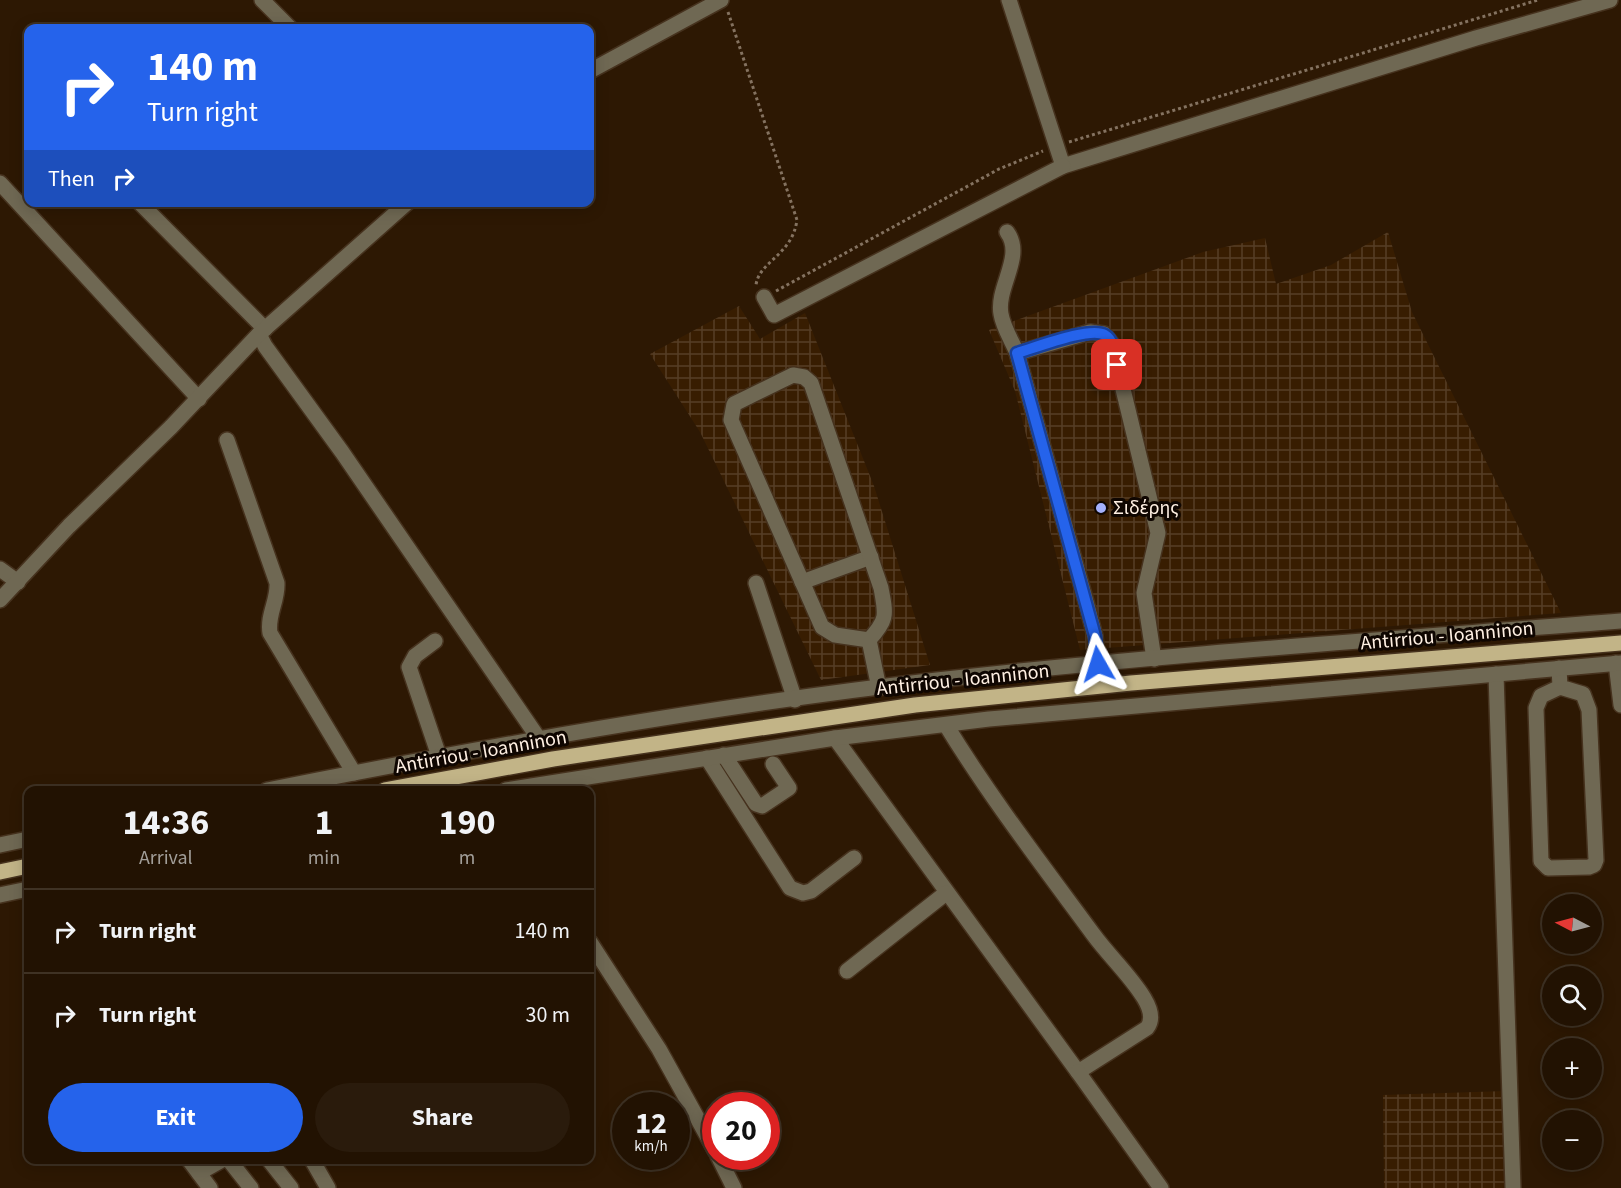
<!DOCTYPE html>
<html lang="en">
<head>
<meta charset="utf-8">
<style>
  :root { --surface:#221202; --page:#2a1b0c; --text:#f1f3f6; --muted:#a29e99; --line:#3f3224; --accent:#2563eb }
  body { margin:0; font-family:"Source Sans 3",sans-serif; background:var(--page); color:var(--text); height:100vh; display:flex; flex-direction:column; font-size:22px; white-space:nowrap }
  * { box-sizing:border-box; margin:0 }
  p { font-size:20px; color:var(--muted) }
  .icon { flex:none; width:33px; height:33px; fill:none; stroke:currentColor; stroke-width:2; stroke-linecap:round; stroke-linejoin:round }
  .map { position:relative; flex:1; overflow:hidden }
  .side { position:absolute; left:24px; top:786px; width:570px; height:378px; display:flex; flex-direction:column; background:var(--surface); border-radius:12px; box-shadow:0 3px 15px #0003,0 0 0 2px var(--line) }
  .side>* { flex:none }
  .top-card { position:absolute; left:24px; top:24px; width:570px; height:183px; border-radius:12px; box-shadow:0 3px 15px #0003,0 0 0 2px var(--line); background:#2563eb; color:#fff; overflow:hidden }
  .needle { width:39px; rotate:276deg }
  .buttons { position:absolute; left:1542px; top:894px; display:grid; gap:12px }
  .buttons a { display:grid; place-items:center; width:60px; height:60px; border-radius:50%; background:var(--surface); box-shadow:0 3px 15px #0003,0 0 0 2px var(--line); font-size:30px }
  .speed { position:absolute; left:612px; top:1092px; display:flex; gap:12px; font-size:30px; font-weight:700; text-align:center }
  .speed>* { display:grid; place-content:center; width:78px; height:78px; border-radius:50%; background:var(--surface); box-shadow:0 3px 15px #0003,0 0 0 2px var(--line); line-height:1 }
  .speed small { font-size:15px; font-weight:400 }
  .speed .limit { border:9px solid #d22; background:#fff; color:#111 }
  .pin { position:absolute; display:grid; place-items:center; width:51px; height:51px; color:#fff; margin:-26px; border-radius:12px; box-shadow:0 3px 9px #0006 }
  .me { position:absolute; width:66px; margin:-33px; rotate:354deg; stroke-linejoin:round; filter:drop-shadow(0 0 4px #0008) }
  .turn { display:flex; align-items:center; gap:21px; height:126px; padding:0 24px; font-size:27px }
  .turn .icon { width:78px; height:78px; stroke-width:2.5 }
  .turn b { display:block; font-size:42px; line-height:51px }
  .then { display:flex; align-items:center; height:57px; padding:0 24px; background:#0003; gap:12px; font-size:22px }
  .eta { display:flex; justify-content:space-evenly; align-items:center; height:102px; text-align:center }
  .eta b { font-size:36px; font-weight:700; line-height:42px }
  .cta { display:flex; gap:12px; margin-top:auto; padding:12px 24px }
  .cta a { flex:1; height:69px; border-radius:36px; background:var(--accent); color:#fff; font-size:24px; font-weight:700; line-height:69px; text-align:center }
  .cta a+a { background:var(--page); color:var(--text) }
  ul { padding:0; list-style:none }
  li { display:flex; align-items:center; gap:18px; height:84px; padding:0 24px; border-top:2px solid var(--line) }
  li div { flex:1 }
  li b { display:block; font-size:22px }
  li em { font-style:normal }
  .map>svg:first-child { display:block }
  .industrial { fill:url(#industrial-grid) }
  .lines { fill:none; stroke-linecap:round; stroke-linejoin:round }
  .minor-casing { stroke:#46321e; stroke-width:18 }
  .major-casing { stroke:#46321e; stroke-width:18 }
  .path { stroke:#847260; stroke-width:3; stroke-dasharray:3 3; stroke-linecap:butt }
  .minor { stroke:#6f6853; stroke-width:15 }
  .major { stroke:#c2b487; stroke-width:15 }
  .route-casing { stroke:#184099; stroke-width:15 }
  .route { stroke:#2563eb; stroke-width:10 }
  .poi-dot { fill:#a5b1fc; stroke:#0f0601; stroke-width:2 }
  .labels { text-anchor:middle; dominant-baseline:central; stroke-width:6; stroke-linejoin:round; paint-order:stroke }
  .poi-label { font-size:20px; fill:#feefe2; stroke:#0f0601; text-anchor:start }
  .street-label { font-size:20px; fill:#feefe2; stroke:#0f0601 }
</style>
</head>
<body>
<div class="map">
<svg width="1621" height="1188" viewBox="0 0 1621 1188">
  <defs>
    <pattern id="industrial-grid" width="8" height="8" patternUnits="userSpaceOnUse" patternTransform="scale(1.5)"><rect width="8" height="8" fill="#381d01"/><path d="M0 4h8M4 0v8" fill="none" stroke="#563e26"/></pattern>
  </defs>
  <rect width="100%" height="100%" fill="#2d1803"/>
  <!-- industrial -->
  <g class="industrial">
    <path d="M 1388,232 L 1412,312 L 1561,613 L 1080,650 L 1015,391 L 989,330 L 1203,252 L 1265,238 L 1276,284 L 1331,265 Z"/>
    <path d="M 739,306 L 760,339 L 805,313 L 874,486 L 930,665 L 821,680 L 700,432 L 650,354 Z"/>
    <path d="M 1506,1091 L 1509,1188 L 1384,1188 L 1383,1095 Z"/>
  </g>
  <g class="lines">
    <!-- minor casing -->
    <g class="minor-casing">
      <g id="minor">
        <path d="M 262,0 L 290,28"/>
        <path d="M 1009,0 L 1063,166 L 1476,38 L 1610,0"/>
        <path d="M 590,71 L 721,0"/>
        <path d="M 0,183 L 199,399"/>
        <path d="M 139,202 L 265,329"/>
        <path d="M 1007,232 C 1025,256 996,287 1001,314 C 1003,327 1012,341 1017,353 L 1086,602 L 1095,636 L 1098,664"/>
        <path d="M 764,297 L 774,315 L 1063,166"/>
        <path d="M 259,334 L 265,346 L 342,452 L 539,739"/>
        <path d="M 1017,353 L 1090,332 L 1104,334 L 1112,344 L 1158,533 L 1144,593 L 1154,659"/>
        <path d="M 227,440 L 277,583 C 278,601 267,615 270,633 L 354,773"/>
        <path d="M 0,569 L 18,582"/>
        <path d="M 802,582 L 871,557"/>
        <path d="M 756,583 L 795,700"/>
        <path d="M 0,600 L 69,526 L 171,427 L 259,334 L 408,202"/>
        <path d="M 869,640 L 835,635 L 822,627 L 731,420 L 734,404 L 793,375 L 804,377 L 811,383 L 881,588 C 886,615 888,619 869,640 L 879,688"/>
        <path d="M 435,641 L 415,656 L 409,667 L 439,756"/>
        <path d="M 1616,663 L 1621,705"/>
        <path d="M 1559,668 L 1560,687 L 1583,694 L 1589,710 L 1596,860 L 1594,865 L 1589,867 L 1548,868 L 1541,861 L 1536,708 L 1541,696 L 1560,687"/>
        <path d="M 1496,674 L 1513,1188"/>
        <path d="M 835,738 L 1078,1072 L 1147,1028 C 1154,1019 1150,1008 1144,998 C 1130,975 1109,956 1093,934 C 1043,866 990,797 946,725"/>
        <path d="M 724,755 L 756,804 L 762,806 L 789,788 L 773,764"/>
        <path d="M 707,758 L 790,888 L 803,893 L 811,891 L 854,858"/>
        <path d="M 267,790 C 488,746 712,706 937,680 C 1164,654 1393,639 1621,621"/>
        <path d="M 506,790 L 835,738 L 989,719 L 1621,663"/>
        <path d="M 0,845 L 28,839"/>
        <path d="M 0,895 L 28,889"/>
        <path d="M 590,942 L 659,1049 L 716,1152"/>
        <path d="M 847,971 L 946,893"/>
        <path d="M 1078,1072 L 1161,1188"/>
        <path d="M 718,1156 L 734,1188"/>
        <path d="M 189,1160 L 210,1188"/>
        <path d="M 229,1160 L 251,1188"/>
        <path d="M 269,1160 L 291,1188"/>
        <path d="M 312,1160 L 328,1188"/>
        <path d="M 199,1173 L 222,1160"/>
      </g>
    </g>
    <!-- major casing -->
    <g class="major-casing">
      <g id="major">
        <path d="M 385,790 L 553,759 L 915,705 L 1131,683 L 1621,643"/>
        <path d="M 0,872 L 28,866"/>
      </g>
    </g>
    <!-- path -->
    <g class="path">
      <path d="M 728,12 L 797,220 C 792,256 759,261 756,285"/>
      <path d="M 1069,142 L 1538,0"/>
      <path d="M 776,291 L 999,169 L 1043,151"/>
    </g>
    <!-- minor -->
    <use href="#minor" class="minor"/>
    <!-- major -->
    <use href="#major" class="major"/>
  </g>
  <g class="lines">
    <!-- route casing -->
    <g class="route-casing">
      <path id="route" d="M 1098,664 L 1095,636 L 1017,353 C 1035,348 1090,326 1105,335 C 1114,340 1115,356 1117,365"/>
    </g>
    <!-- route -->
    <use href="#route" class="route"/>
  </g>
  <!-- markers -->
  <circle class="poi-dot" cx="1101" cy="508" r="6"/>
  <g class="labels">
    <!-- poi labels -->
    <g class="poi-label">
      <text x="1113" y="508">Σιδέρης</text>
    </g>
    <!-- street labels -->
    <g class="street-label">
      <text transform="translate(1447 636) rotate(-5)">Antirriou - Ioanninon</text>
      <text transform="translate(963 680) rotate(-6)">Antirriou - Ioanninon</text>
      <text transform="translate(481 752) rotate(-10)">Antirriou - Ioanninon</text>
    </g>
  </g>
</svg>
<div class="buttons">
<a><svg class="needle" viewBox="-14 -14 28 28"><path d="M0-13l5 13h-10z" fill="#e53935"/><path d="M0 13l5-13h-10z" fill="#a29e99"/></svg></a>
<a><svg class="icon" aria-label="search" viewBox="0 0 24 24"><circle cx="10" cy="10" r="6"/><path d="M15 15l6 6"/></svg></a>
<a>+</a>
<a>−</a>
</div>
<div class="speed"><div>12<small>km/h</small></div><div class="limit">20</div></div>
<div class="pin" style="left:1117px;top:365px;background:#d93025"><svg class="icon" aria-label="arrive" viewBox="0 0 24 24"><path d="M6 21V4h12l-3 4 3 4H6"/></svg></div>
<svg class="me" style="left:1098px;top:664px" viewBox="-20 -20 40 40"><path d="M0-17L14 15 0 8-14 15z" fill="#2563eb" stroke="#fff" stroke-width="4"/></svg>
<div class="top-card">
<div class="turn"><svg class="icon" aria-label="right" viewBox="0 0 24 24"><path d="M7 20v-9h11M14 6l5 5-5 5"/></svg><div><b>140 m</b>Turn right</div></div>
<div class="then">Then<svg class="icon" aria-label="right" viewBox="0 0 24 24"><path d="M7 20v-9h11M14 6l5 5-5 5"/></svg></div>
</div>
<section class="side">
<div class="eta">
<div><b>14:36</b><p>Arrival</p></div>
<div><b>1</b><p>min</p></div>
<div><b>190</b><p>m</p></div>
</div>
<ul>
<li><svg class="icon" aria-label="right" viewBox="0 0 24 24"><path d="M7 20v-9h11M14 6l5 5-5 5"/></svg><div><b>Turn right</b></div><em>140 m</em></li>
<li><svg class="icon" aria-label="right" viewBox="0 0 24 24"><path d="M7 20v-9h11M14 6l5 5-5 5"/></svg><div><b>Turn right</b></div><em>30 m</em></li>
</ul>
<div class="cta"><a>Exit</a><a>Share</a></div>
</section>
</div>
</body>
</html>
